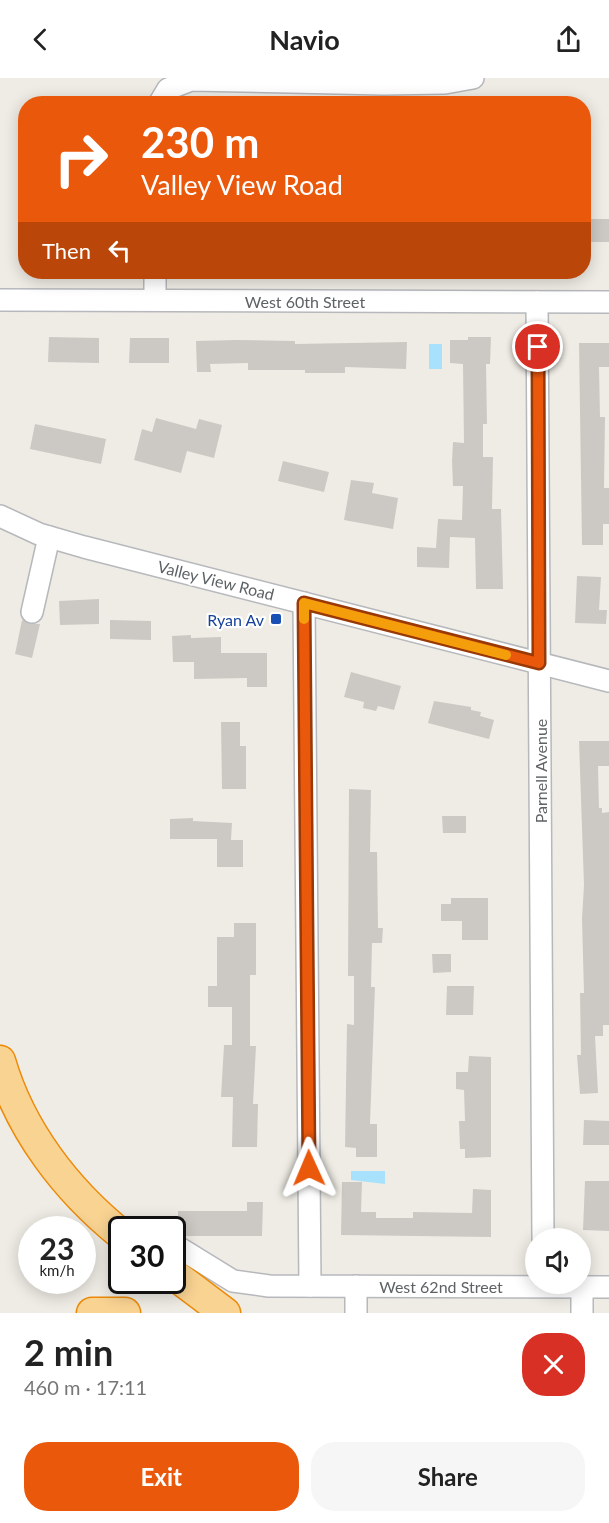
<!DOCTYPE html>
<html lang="en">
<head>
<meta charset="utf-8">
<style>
  :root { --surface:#fff; --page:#f6f6f6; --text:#222; --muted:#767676; --accent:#ea580c }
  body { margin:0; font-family:Lato,sans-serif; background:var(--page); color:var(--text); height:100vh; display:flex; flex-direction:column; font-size:22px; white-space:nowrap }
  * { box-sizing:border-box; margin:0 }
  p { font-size:20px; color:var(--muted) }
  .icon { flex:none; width:33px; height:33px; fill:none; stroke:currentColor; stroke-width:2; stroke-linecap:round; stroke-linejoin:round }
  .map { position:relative; height:1235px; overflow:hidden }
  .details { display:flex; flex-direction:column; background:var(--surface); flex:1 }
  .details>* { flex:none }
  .hud { position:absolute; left:18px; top:18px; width:573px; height:183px; border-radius:24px; box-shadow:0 3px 15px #0003; background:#ea580c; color:#fff; overflow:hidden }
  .controls { position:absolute; left:525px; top:1150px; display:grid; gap:12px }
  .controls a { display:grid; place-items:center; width:66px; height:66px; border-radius:50%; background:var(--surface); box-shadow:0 3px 15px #0003; font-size:30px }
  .speed { position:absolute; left:18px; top:1138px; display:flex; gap:12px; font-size:30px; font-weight:700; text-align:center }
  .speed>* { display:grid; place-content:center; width:78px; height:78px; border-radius:50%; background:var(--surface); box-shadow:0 3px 15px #0003; line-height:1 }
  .speed small { font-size:15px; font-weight:400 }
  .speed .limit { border:3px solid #111; border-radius:9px; background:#fff; color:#111 }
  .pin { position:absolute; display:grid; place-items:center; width:51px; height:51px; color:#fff; margin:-26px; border:3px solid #fff; border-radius:50%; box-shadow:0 2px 6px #0007 }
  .me { position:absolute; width:66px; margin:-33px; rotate:359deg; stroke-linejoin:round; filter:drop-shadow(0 0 4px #0008) }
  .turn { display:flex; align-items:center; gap:21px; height:126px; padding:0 24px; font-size:27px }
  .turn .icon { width:78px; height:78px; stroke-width:2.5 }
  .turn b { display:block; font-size:42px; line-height:51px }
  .then { display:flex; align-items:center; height:57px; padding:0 24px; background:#0003; gap:12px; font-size:22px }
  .round { display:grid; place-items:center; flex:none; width:63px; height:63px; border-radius:24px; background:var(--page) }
  .overview { display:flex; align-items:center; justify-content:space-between; height:102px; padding:0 24px }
  h1 { font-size:36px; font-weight:700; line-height:45px }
  .primary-button { display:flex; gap:12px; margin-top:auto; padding:12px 24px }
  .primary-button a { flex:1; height:69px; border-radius:24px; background:var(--accent); color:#fff; font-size:24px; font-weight:700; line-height:69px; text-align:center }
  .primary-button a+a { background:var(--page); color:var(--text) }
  header { display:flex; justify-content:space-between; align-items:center; height:78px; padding:0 24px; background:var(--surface); font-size:27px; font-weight:700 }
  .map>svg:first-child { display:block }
  .water { fill:#a8e1fc }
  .building { fill:#ccc9c4 }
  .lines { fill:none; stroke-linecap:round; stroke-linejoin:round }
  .minor-casing { stroke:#b6b8bc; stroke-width:24 }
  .highway-casing { stroke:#ec8a08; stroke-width:33 }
  .minor { stroke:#fff; stroke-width:21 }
  .highway { stroke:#f9d392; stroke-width:30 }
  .route-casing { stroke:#983908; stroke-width:15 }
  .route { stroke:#ea580c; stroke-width:10 }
  .slow { stroke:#f59e0b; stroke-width:10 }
  .transit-dot { fill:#1a4fb4; stroke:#fff; stroke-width:2 }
  .labels { text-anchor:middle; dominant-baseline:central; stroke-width:4.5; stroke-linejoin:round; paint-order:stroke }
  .street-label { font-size:16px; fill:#5d6265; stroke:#fff }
  .transit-label { font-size:16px; fill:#164399; stroke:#fff; text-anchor:end }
</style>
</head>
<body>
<header><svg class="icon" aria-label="back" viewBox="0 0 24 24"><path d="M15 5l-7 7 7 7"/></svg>Navio<svg class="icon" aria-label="share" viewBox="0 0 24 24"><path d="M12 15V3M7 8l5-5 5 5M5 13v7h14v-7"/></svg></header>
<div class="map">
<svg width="609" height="1235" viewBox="0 0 609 1235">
  <rect width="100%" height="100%" fill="#efece5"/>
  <!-- water -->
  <g class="water">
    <rect x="429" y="266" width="13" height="25"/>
    <path d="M 351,1093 L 385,1093 L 385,1106 L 351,1102 Z"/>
  </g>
  <!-- building -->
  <g class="building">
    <rect x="584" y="141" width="25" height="23"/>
    <path d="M 49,259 L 99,260 L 99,285 L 48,284 Z"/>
    <path d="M 468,259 L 491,259 L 490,286 L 486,286 L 487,346 L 483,346 L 483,379 L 493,379 L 492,431 L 501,431 L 503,511 L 476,511 L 475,460 L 450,459 L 449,490 L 417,489 L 417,469 L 436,470 L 438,441 L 462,442 L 463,408 L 453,408 L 452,383 L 453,364 L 464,365 L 463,286 L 450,285 L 450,262 L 468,262 Z"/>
    <path d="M 130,260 L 169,260 L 169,285 L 129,285 Z"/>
    <path d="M 236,262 L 295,263 L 295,266 L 407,264 L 406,291 L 345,289 L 345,295 L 305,295 L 305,292 L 248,292 L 248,285 L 210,286 L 211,294 L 197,294 L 196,263 Z"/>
    <path d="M 579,265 L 609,265 L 609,289 L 599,289 L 600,339 L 605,339 L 604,410 L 609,410 L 609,446 L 603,446 L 603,467 L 582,467 Z"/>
    <path d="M 156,340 L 196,351 L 199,341 L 222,347 L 214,380 L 187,373 L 181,395 L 134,382 L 142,351 L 152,354 Z"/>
    <path d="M 35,346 L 106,361 L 101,386 L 30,371 Z"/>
    <path d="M 283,383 L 329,394 L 324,414 L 278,403 Z"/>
    <path d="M 351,402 L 374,405 L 372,415 L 398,420 L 393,451 L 344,442 Z"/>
    <path d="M 577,498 L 601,499 L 599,532 L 607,532 L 606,546 L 575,545 Z"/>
    <path d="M 99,521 L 99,546 L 60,547 L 59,523 Z"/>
    <path d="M 22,542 L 30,546 L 40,546 L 32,580 L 15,576 Z"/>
    <path d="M 110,542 L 151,543 L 151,562 L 110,561 Z"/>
    <path d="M 191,557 L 191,560 L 221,559 L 221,575 L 267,575 L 267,609 L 247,609 L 247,600 L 194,601 L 194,584 L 173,584 L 172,558 Z"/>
    <path d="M 351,594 L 401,608 L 394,632 L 378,628 L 376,633 L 363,630 L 364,624 L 344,619 Z"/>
    <path d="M 434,623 L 471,629 L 471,632 L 481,634 L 480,638 L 494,642 L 489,661 L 428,645 Z"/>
    <path d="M 221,644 L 240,644 L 240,668 L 246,668 L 246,711 L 222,711 Z"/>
    <path d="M 579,663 L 609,663 L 609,688 L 598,688 L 599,730 L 602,730 L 602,735 L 609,734 L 609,947 L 603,947 L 603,958 L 595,958 L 598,1015 L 580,1016 L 577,977 L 581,977 L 580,915 L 584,915 L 582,841 L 584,807 Z"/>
    <path d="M 349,711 L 371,712 L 370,774 L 377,774 L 378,850 L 383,850 L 382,865 L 372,865 L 371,909 L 375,909 L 370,1046 L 377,1046 L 377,1079 L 356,1079 L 356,1070 L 345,1069 L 347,946 L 354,947 L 354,898 L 348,898 Z"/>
    <path d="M 442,738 L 466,738 L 466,755 L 443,755 Z"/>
    <path d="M 193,740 L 193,743 L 232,745 L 231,762 L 243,762 L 243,789 L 217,789 L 217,761 L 170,761 L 170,741 Z"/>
    <path d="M 451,820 L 488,820 L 488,862 L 462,862 L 462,843 L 441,843 L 441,826 L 451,826 Z"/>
    <path d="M 234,845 L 256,845 L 256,897 L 250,897 L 250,968 L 256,968 L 253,1026 L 258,1026 L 257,1069 L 232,1069 L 233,1019 L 221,1019 L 224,967 L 232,967 L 232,929 L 208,929 L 208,908 L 217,908 L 217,859 L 234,859 Z"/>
    <path d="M 432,876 L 451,876 L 451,894 L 433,895 Z"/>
    <path d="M 447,908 L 474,908 L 473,937 L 446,937 Z"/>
    <path d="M 469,978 L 491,979 L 491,1079 L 465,1080 L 465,1071 L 460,1071 L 459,1043 L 465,1043 L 464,1012 L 456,1011 L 456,994 L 468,994 Z"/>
    <path d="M 584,1042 L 609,1043 L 609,1067 L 583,1067 Z"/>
    <path d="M 585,1103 L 609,1103 L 609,1153 L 583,1152 Z"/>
    <path d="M 342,1104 L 362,1104 L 361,1134 L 376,1134 L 376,1140 L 413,1140 L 413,1134 L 472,1135 L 473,1111 L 491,1112 L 491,1159 L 341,1157 Z"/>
    <path d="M 247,1124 L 263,1124 L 262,1158 L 172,1158 L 172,1152 L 163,1152 L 164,1139 L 178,1139 L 178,1133 L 247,1133 Z"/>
  </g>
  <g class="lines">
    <!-- minor casing -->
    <g class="minor-casing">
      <g id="minor">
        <path d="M 159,26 L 168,11 L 191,2 L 384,6 L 445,5 L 473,0"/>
        <path d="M 0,222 L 609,224"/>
        <path d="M 155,222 L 155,194"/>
        <path d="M 537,224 L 543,1161"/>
        <path d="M 0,438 L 39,456 L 84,469 L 609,603"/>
        <path d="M 304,525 L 310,1208"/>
        <path d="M 32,534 L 49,459"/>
        <path d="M 181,1171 L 233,1203 L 269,1208 L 609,1209"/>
        <path d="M 582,1209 L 582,1235"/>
        <path d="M 356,1235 L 356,1208"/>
      </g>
    </g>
    <!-- highway casing -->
    <g class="highway-casing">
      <g id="highway">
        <path d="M 0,983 C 20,1052 66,1112 122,1157"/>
        <path d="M 172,1195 L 225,1235"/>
        <path d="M 92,1235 L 125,1235"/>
      </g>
    </g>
    <!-- minor -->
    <use href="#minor" class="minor"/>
    <!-- highway -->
    <use href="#highway" class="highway"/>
  </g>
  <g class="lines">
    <!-- route casing -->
    <g class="route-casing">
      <path id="route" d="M 309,1090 L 304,525 L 539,585 L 538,269"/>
    </g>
    <!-- route -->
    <use href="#route" class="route"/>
    <!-- slow -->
    <path class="slow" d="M 304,541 L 304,525 L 506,577"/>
  </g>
  <!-- markers -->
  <rect class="transit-dot" x="270" y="535" width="12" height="12" rx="3"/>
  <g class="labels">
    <!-- street labels -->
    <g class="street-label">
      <text x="305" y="223">West 60th Street</text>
      <text transform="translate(216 502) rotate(14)">Valley View Road</text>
      <text transform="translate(540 693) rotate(-90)">Parnell Avenue</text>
      <text x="441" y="1208">West 62nd Street</text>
    </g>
    <!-- transit labels -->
    <g class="transit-label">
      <text x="264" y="541">Ryan Av</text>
    </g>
  </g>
</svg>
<div class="controls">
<a><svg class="icon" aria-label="sound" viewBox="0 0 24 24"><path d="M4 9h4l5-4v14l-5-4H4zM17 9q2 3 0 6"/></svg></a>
</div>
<div class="speed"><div>23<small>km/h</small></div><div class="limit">30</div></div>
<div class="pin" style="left:538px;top:269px;background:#d93025"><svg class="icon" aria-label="arrive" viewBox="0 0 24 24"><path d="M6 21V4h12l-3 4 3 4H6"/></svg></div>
<svg class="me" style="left:309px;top:1090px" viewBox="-20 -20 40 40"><path d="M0-17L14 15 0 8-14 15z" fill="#ea580c" stroke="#fff" stroke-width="4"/></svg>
<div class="hud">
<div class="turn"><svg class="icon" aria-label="right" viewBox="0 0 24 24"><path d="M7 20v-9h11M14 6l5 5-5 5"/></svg><div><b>230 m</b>Valley View Road</div></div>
<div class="then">Then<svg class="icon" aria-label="left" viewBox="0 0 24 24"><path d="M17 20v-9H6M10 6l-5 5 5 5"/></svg></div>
</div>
</div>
<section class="details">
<div class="overview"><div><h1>2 min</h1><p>460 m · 17:11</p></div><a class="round" style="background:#d93025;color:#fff"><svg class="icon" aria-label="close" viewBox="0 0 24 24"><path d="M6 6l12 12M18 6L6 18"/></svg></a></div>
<div class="primary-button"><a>Exit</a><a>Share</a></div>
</section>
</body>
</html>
